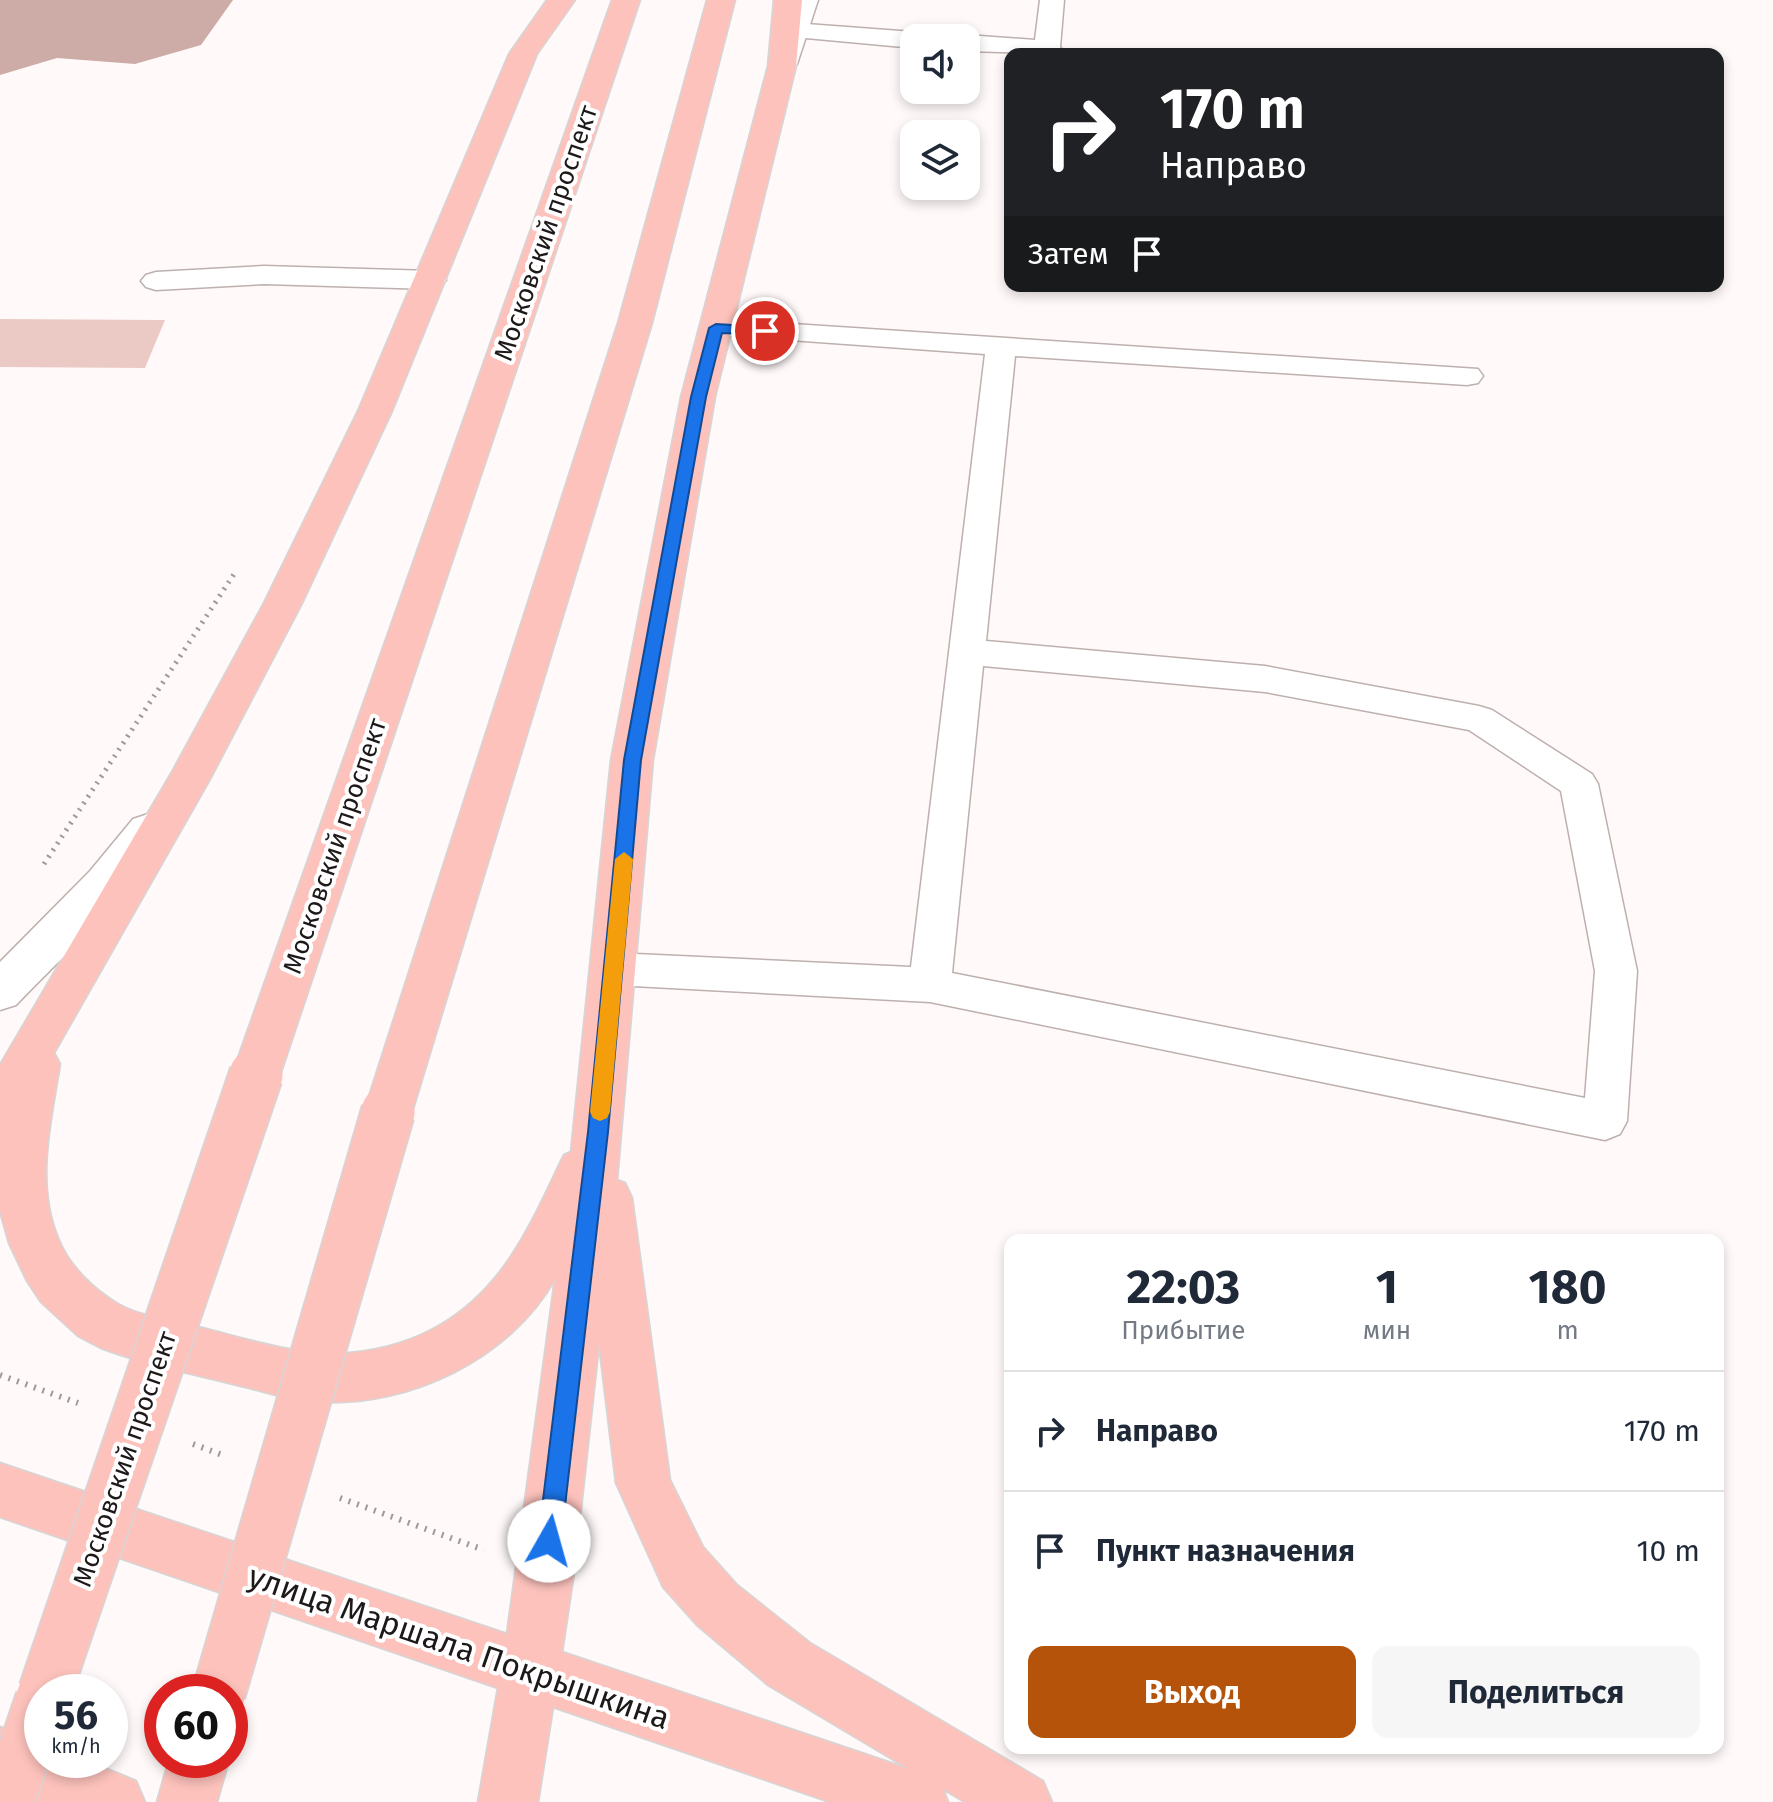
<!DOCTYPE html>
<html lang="ru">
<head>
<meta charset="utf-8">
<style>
  :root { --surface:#fff; --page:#f6f6f7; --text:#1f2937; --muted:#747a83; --line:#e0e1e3; --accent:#b45309 }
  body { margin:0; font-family:"Fira Sans",sans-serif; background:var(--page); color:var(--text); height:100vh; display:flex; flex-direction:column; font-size:30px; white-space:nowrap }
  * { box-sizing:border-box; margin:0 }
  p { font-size:26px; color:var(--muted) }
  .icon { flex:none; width:44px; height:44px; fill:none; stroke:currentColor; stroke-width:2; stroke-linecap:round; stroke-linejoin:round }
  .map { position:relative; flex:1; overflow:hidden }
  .side { position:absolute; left:1004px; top:1234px; width:720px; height:520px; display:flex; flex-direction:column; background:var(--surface); border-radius:16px; box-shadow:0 4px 12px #0003 }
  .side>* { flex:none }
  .banner { position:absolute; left:1004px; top:48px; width:720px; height:244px; border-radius:16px; box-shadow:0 4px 12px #0003; background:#202124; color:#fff; overflow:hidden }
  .fabs { position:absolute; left:900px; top:24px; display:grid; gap:16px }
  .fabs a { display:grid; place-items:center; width:80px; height:80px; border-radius:16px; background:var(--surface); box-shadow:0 4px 12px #0003; font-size:40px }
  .speed { position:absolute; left:24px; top:1674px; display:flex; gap:16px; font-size:40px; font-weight:700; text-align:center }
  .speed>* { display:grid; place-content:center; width:104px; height:104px; border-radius:50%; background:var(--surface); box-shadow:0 4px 12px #0003; line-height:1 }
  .speed small { font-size:20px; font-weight:400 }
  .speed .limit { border:12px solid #d22; background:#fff; color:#111 }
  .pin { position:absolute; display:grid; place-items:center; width:68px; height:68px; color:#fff; margin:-34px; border:4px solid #fff; border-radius:50%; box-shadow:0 2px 8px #0007 }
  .me { position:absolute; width:88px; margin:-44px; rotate:7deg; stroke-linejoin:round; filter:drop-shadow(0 0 6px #0008) }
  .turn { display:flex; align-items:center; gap:28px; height:168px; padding:0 24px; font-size:36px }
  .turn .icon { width:104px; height:104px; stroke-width:2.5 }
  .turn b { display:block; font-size:56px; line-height:68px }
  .then { display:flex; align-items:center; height:76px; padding:0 24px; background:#0003; gap:16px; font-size:30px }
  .eta { display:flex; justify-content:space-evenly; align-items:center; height:136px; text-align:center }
  .eta b { font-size:48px; font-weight:700; line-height:56px }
  .primary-button { display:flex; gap:16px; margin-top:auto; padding:16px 24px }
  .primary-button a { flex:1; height:92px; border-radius:16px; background:var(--accent); color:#fff; font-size:32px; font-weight:700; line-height:92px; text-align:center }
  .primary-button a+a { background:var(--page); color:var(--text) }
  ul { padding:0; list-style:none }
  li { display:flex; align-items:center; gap:24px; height:120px; padding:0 24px; border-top:2px solid var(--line) }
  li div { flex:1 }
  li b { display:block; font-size:30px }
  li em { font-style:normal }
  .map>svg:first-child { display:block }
  .green { fill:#ebcac6 }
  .forest { fill:#cdaba6 }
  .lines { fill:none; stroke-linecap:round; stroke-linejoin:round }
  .lane-casing { stroke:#bdb0ae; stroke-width:3 }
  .street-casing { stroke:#bdb0ae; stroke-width:3 }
  .secondary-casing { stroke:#bdb0ae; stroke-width:3 }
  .primary-casing { stroke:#d6d6d6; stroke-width:3 }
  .path-far1 { stroke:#9f9a99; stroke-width:5; stroke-dasharray:2 6; stroke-linecap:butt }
  .path { stroke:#9f9a99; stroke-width:6; stroke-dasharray:2 7; stroke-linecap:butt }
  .lane { fill:#fff; fill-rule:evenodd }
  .street { fill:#fff; fill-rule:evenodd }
  .secondary { fill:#fff; fill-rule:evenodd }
  .primary { fill:#fdc2bc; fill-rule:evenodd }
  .primary-bridge-casing { stroke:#d6d6d6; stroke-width:56; stroke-linecap:butt }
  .primary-bridge { stroke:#fdc2bc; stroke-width:53 }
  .route { fill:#1a73e8; stroke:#114b97; stroke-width:2 }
  .slow { fill:#f59e0b }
  .labels { text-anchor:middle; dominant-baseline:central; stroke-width:8; stroke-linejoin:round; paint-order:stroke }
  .street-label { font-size:26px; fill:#1e1919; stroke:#fff }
  .near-street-label { font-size:32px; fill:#1e1919; stroke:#fff }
</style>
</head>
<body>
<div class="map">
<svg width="1773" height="1802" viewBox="0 0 1773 1802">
  <rect width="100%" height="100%" fill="#fffaf9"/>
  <!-- green -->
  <path class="green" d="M 0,319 L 165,320 L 145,368 L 0,367 Z"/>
  <!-- forest -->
  <path class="forest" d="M 0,0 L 233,0 L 201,45 L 135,64 L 57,58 L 0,75 Z"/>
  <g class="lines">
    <!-- lane casing -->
    <g class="lane-casing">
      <g id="lane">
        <path d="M 1040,0 L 1064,0 L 1060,47 L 1066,54 L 966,51 L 966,38 L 957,38 L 966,35 L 1035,40 Z"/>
        <path d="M 793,23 L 914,32 L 925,38 L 914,38 L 914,48 L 784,36 L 780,31 L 784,26 Z"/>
        <path d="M 264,266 L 431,271 L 441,274 L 446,280 L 441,286 L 431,289 L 264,284 L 156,290 L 146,287 L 141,281 L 146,275 L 156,272 Z"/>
        <path d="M 716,319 L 1478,369 L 1483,376 L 1478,383 L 1467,385 L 1015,356 L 986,641 L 1265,666 L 1479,706 L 1492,710 L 1592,774 L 1598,784 L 1637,971 L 1627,1121 L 1620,1134 L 1605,1140 L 930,1002 L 614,985 L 599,981 L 593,969 L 599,957 L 614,953 L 911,967 L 985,354 L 705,334 L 701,328 L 705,322 ZM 983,666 L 1265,692 L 1469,730 L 1561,791 L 1595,971 L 1585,1098 L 952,973 Z"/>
      </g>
    </g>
    <!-- street casing -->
    <g class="street-casing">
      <path id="street" d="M 790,0 L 818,0 L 797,64 L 793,70 L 783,73 L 773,70 L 769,64 Z"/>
    </g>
    <!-- secondary casing -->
    <g class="secondary-casing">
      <path id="secondary" d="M 148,814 L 163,819 L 169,830 C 134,894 66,952 16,1005 L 0,1010 L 0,962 L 90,871 L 133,819 Z"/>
    </g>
    <!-- primary casing -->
    <g class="primary-casing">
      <g id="primary">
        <path d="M 547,0 L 575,0 L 537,54 L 392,411 L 302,603 L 210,779 L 54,1053 L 60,1064 C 51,1121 35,1183 58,1238 C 68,1265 94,1290 118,1304 C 141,1317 170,1320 194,1326 C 245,1338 297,1357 349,1353 C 382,1350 414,1341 442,1324 C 507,1285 532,1221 564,1155 L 571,1152 L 611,760 L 681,397 L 768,66 L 774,0 L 802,0 L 796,66 L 715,397 L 653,760 L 617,1180 L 625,1183 L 632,1198 L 670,1480 L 703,1547 L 737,1585 L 810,1643 L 1043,1781 L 1052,1802 L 965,1802 L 943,1789 L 948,1802 L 830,1802 L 553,1707 L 538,1802 L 478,1802 L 498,1688 L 0,1517 L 0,1463 L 507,1634 L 555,1279 C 510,1359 409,1407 319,1402 C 292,1401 267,1392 241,1386 C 195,1374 146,1365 101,1348 L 78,1336 L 41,1302 L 27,1281 L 9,1243 L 0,1211 L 0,1065 L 172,772 L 264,603 L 358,411 L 509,54 ZM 599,1343 L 616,1483 L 663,1587 L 697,1625 L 768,1685 L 909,1769 L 562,1652 L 574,1572 Z"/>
        <path d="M 612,0 L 640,0 L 280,1075 L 273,1089 L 256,1095 L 239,1089 L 232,1075 Z"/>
        <path d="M 707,0 L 735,0 L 652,323 L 412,1112 L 405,1126 L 388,1132 L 371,1126 L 364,1112 L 618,323 Z"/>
        <path d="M 0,1727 L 42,1743 L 42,1760 L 85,1760 L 136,1781 L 145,1802 L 38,1802 L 0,1787 Z"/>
        <path d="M 169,1760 L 229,1760 L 217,1802 L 157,1802 Z"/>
      </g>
    </g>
    <!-- path-far1 -->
    <path class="path-far1" d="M 44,864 L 236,571"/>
    <!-- path -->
    <g class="path">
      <path d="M 0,1375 L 78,1403"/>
      <path d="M 193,1444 L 225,1456"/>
      <path d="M 340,1498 L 484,1550"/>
    </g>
    <!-- lane -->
    <use href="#lane" class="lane"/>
    <!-- street -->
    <use href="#street" class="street"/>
    <!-- secondary -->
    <use href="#secondary" class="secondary"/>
    <!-- primary -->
    <use href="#primary" class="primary"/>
    <!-- primary-bridge casing -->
    <g class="primary-bridge-casing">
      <g id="primary-bridge">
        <path d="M 45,1692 L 256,1075"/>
        <path d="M 219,1692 L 388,1112"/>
        <path d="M 7,1802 L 42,1700"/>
      </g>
    </g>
    <!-- primary-bridge -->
    <use href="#primary-bridge" class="primary-bridge"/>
  </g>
  <!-- route -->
  <path class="route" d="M 716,324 L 765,327 L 772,331 L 765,335 L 722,333 L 706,397 L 641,760 L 608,1132 L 561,1541 L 557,1549 L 549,1552 L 541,1549 L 538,1541 L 588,1132 L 624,760 L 691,397 L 709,328 Z"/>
  <!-- slow -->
  <path class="slow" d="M 624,852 L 633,859 L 610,1112 L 607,1118 L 600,1121 L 593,1118 L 590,1112 L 615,859 Z"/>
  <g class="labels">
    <!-- street labels -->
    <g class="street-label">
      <text transform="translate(546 233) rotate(-71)">Московский проспект</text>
      <text transform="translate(335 846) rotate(-71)">Московский проспект</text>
      <text transform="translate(125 1459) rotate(-71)">Московский проспект</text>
    </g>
    <!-- near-street labels -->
    <g class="near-street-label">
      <text transform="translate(459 1647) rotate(19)">улица Маршала Покрышкина</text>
    </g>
  </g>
</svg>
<div class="fabs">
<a><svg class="icon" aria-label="sound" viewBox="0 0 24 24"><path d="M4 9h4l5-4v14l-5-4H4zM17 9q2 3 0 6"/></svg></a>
<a><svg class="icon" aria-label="layers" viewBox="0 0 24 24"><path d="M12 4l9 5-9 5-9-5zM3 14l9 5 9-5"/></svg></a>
</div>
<div class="speed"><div>56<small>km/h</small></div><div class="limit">60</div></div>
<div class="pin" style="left:765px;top:331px;background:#d93025"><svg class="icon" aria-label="arrive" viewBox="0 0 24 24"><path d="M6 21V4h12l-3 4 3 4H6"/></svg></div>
<svg class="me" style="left:549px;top:1541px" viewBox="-20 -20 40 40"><circle r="19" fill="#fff"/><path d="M0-13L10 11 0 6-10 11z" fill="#1a73e8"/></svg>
<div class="banner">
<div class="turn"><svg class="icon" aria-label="right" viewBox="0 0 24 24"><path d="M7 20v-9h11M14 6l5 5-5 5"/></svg><div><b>170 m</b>Направо</div></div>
<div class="then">Затем<svg class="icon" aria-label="arrive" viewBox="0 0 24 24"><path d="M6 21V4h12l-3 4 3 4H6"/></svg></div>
</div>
<section class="side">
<div class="eta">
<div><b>22:03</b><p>Прибытие</p></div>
<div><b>1</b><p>мин</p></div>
<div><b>180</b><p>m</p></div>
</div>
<ul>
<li><svg class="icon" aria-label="right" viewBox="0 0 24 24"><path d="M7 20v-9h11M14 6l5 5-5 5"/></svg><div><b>Направо</b></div><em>170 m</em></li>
<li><svg class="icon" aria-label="arrive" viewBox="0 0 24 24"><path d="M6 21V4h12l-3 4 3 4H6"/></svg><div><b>Пункт назначения</b></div><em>10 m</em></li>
</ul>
<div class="primary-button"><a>Выход</a><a>Поделиться</a></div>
</section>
</div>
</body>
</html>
